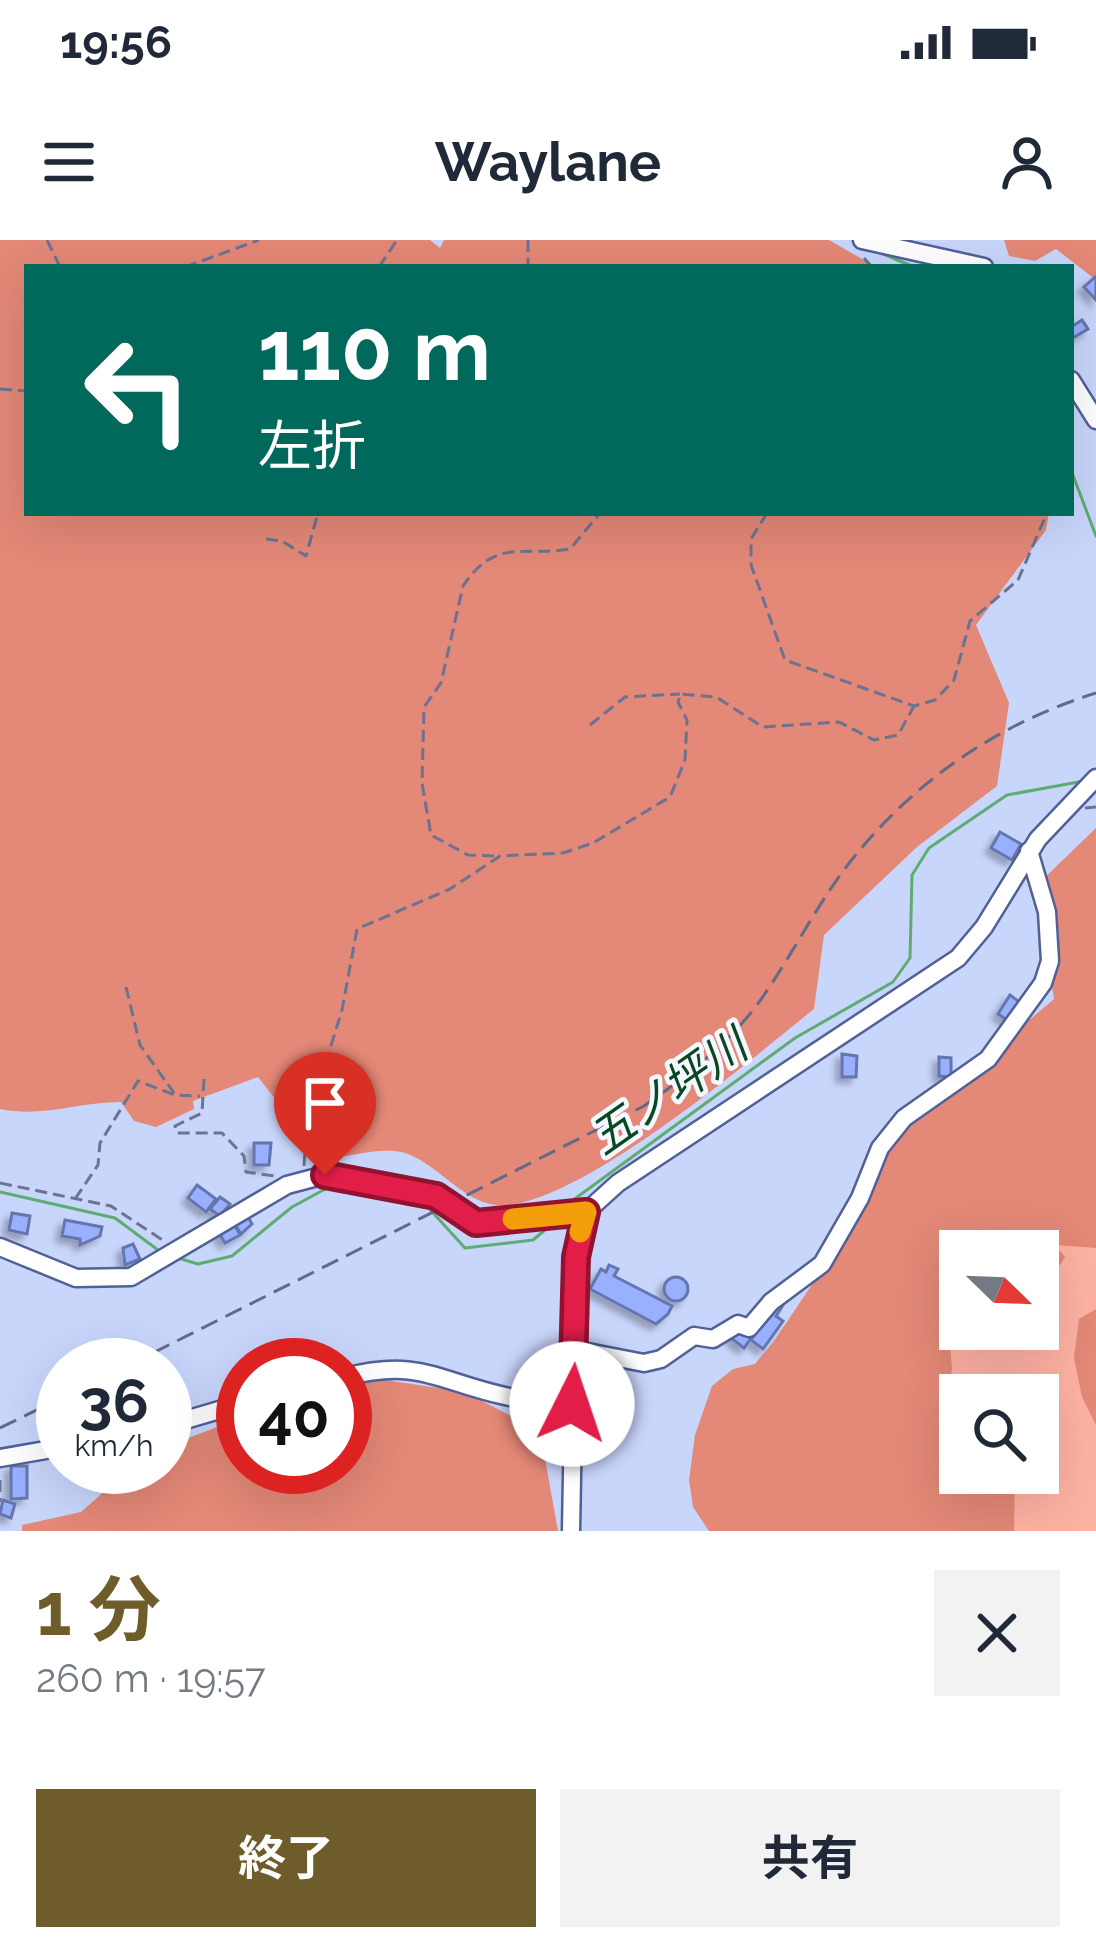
<!DOCTYPE html>
<html lang="ja">
<head>
<meta charset="utf-8">
<style>
  :root { --surface:#fff; --page:#f2f2f3; --text:#1f2937; --muted:#747a83; --accent:#6e5d2b }
  body { margin:0; font-family:Raleway,"Noto Sans JP",sans-serif; background:var(--page); color:var(--text); height:100vh; display:flex; flex-direction:column; font-size:45px; white-space:nowrap }
  * { box-sizing:border-box; margin:0 }
  p { font-size:39px; color:var(--muted) }
  .icon { flex:none; width:66px; height:66px; fill:none; stroke:currentColor; stroke-width:2; stroke-linecap:round; stroke-linejoin:round }
  .map { position:relative; height:1291px; overflow:hidden }
  .side { display:flex; flex-direction:column; background:var(--surface); flex:1 }
  .side>* { flex:none }
  .top-card { position:absolute; left:24px; top:24px; width:1050px; height:252px; border-radius:0px; box-shadow:0 12px 48px #0002; background:#00695c; color:#fff; overflow:hidden }
  .needle { width:78px; rotate:113deg }
  .tools { position:absolute; left:939px; top:990px; display:grid; gap:24px }
  .tools a { display:grid; place-items:center; width:120px; height:120px; border-radius:0px; background:var(--surface); box-shadow:0 12px 48px #0002; font-size:60px }
  .speed { position:absolute; left:36px; top:1098px; display:flex; gap:24px; font-size:60px; font-weight:700; text-align:center }
  .speed>* { display:grid; place-content:center; width:156px; height:156px; border-radius:50%; background:var(--surface); box-shadow:0 12px 48px #0002; line-height:1 }
  .speed small { font-size:30px; font-weight:400 }
  .speed .limit { border:18px solid #d22; background:#fff; color:#111 }
  .pin { position:absolute; display:grid; place-items:center; width:102px; height:102px; color:#fff; margin:-123px -51px; border-radius:50% 50% 50% 0; rotate:-45deg; box-shadow:0 0 12px #0007 }
  .pin .icon { rotate:45deg }
  .me { position:absolute; width:132px; margin:-66px; rotate:4deg; stroke-linejoin:round; filter:drop-shadow(0 0 9px #0008) }
  .turn { display:flex; align-items:center; gap:42px; height:252px; padding:0 36px; font-size:54px }
  .turn .icon { width:156px; height:156px; stroke-width:2.5 }
  .turn b { display:block; font-size:84px; line-height:102px }
  .round { display:grid; place-items:center; flex:none; width:126px; height:126px; border-radius:0px; background:var(--page) }
  .overview { display:flex; align-items:center; justify-content:space-between; height:204px; padding:0 36px }
  h1 { font-size:72px; font-weight:700; line-height:90px; color:var(--accent) }
  .button { display:flex; gap:24px; margin-top:auto; padding:24px 36px }
  .button a { flex:1; height:138px; border-radius:0px; background:var(--accent); color:#fff; font-size:48px; font-weight:700; line-height:138px; text-align:center }
  .button a+a { background:var(--page); color:var(--text) }
  .status { display:flex; justify-content:space-between; align-items:center; height:84px; padding:0 60px; background:var(--surface); direction:ltr }
  .status svg { height:33px; fill:currentColor }
  header { display:flex; justify-content:space-between; align-items:center; height:156px; padding:0 36px; background:var(--surface); font-size:54px; font-weight:700 }
  .map>svg:first-child { display:block }
  .green { fill:#feb2a3; fill-rule:evenodd }
  .forest { fill:#e48877 }
  .lines { fill:none; stroke-linecap:round; stroke-linejoin:round }
  .stream { stroke:#5dad73; stroke-width:3 }
  .building { fill:#99afff; stroke:#6575ae; stroke-width:3; filter:url(#shadow) }
  .minor-casing { stroke:#516097; stroke-width:21 }
  .path { stroke:#6b7391; stroke-width:3; stroke-dasharray:12 6; stroke-linecap:butt }
  .minor { stroke:#fff; stroke-width:16 }
  .rail { stroke:#616a87; stroke-width:3; stroke-dasharray:18 9; stroke-linecap:butt }
  .route-casing { stroke:#92132f; stroke-width:30 }
  .route { stroke:#e11d48; stroke-width:21 }
  .slow { stroke:#f59e0b; stroke-width:21 }
  .labels { text-anchor:middle; dominant-baseline:central; stroke-width:9; stroke-linejoin:round; paint-order:stroke }
  .water-label { font-size:45px; font-style:italic; fill:#094822; stroke:#f5f8fe }
</style>
</head>
<body>
<div class="status"><b>19:56</b><svg viewBox="0 0 49 12"><path d="M0 12V9h3v3zM5 12V6h3v6zM10 12V3h3v9zM15 12V0h3v12zM26 1h20v11H26zM47 4h2v5h-2z"/></svg></div>
<header><svg class="icon" aria-label="menu" viewBox="0 0 24 24"><path d="M4 6h16M4 12h16M4 18h16"/></svg>Waylane<svg class="icon" aria-label="person" viewBox="0 0 24 24"><circle cx="12" cy="8" r="4"/><path d="M4 21q1-7 8-7t8 7"/></svg></header>
<div class="map">
<svg width="1096" height="1291" viewBox="0 0 1096 1291">
  <defs>
    <filter id="shadow"><feDropShadow dx="-5.5" dy="5.5" stdDeviation="3" flood-color="#0004"/></filter>
  </defs>
  <rect width="100%" height="100%" fill="#c9d6fc"/>
  <!-- green -->
  <path class="green" d="M 1096,829 L 1096,1291 L 921,1291 L 918,1067 ZM 960,1011 L 1038,1011 L 1038,1089 L 960,1089 ZM 960,1155 L 1038,1155 L 1038,1233 L 960,1233 Z"/>
  <!-- forest -->
  <g class="forest">
    <path d="M 0,0 L 430,0 L 440,8 L 444,0 L 829,0 L 876,27 L 27,27 L 27,273 L 1049,273 L 1046,290 L 976,385 L 1009,463 L 997,546 L 917,607 L 824,695 L 814,769 C 755,816 562,981 490,964 C 457,957 429,914 395,911 C 373,909 345,917 323,920 L 258,837 L 193,861 L 194,869 L 156,887 L 134,881 L 121,862 C 78,862 42,878 0,869 Z"/>
    <path d="M 1004,0 L 1096,0 L 1096,40 L 1056,9 L 1035,21 L 1009,16 Z"/>
    <path d="M 1096,588 L 1096,1008 L 1055,1005 L 1065,1017 L 1060,1025 L 1038,1022 L 1038,1011 L 960,1011 L 960,1046 L 946,1053 L 952,1129 L 947,1167 L 960,1178 L 960,1233 L 1015,1233 L 1014,1291 L 709,1291 L 693,1267 L 689,1240 L 695,1195 L 712,1146 L 733,1129 L 755,1124 L 774,1101 L 840,1003 L 885,910 L 909,882 L 1054,759 L 1036,646 Z"/>
    <path d="M 1096,1069 L 1096,1185 L 1082,1157 L 1074,1118 L 1079,1079 Z"/>
    <path d="M 372,1138 L 465,1152 L 540,1191 L 558,1291 L 22,1291 L 22,1285 L 81,1272 L 132,1227 L 165,1227 L 165,1207 L 243,1177 L 243,1227 L 345,1227 L 345,1146 Z"/>
  </g>
  <g class="lines">
    <!-- stream -->
    <g class="stream">
      <path d="M 876,11 L 914,27"/>
      <path d="M 1071,230 L 1096,296"/>
      <path d="M 0,952 L 115,978 L 158,1010"/>
      <path d="M 565,966 L 795,798 L 893,742 L 910,718 L 912,635 L 929,608 L 1007,555 L 1084,541"/>
      <path d="M 178,1018 L 198,1024 L 232,1016 L 292,967 L 329,947 L 425,964 L 465,1008 L 533,1000 L 557,980"/>
    </g>
  </g>
  <!-- building -->
  <g class="building">
    <path d="M 1095,37 L 1096,38 L 1096,60 L 1084,47 Z"/>
    <path d="M 1082,80 L 1088,89 L 1071,99 L 1071,87 Z"/>
    <path d="M 1000,592 L 1021,604 L 1012,620 L 991,608 Z"/>
    <path d="M 1010,755 L 1022,764 L 1010,782 L 998,774 Z"/>
    <path d="M 842,814 L 857,816 L 856,837 L 842,837 Z"/>
    <path d="M 939,817 L 951,818 L 951,837 L 939,836 Z"/>
    <path d="M 254,903 L 271,903 L 269,925 L 254,925 Z"/>
    <path d="M 197,945 L 216,959 L 206,972 L 188,958 Z"/>
    <path d="M 220,957 L 230,964 L 220,976 L 210,969 Z"/>
    <path d="M 12,973 L 30,976 L 27,994 L 9,990 Z"/>
    <path d="M 247,975 L 252,984 L 241,994 L 234,983 Z"/>
    <path d="M 65,980 L 102,987 L 100,996 L 80,1005 L 80,999 L 62,996 Z"/>
    <path d="M 233,982 L 240,995 L 225,1003 L 218,991 Z"/>
    <path d="M 133,1004 L 140,1019 L 125,1025 L 123,1008 Z"/>
    <path d="M 609,1025 L 618,1029 L 614,1036 L 672,1066 L 668,1074 L 656,1084 L 590,1049 L 601,1029 L 606,1032 Z"/>
    <circle cx="676" cy="1049" r="12"/>
    <path d="M 776,1060 L 783,1065 L 776,1076 L 783,1081 L 763,1109 L 751,1100 Z"/>
    <path d="M 737,1089 L 751,1098 L 744,1108 L 731,1098 Z"/>
    <path d="M 177,1158 L 180,1172 L 165,1178 L 165,1162 Z"/>
    <path d="M 11,1226 L 27,1226 L 27,1258 L 11,1259 Z"/>
    <path d="M 113,1227 L 131,1229 L 110,1247 L 102,1240 Z"/>
    <path d="M 3,1260 L 15,1264 L 11,1278 L 0,1274 Z"/>
  </g>
  <g class="lines">
    <!-- minor casing -->
    <g class="minor-casing">
      <g id="minor">
        <path d="M 862,0 L 984,27"/>
        <path d="M 1071,140 L 1096,180"/>
        <path d="M 0,1007 L 76,1038 L 131,1037 L 287,945 L 325,935 L 436,956 L 476,983 L 586,972"/>
        <path d="M 577,1110 L 644,1123 L 661,1119 L 694,1096 L 713,1099 L 738,1084 L 749,1088 L 771,1062 L 822,1024 L 860,958 L 880,908 L 904,878 L 988,819 L 1043,743 L 1050,721 L 1047,672 L 1029,611"/>
        <path d="M 345,1137 C 420,1118 437,1141 505,1156 C 527,1161 550,1161 573,1164"/>
        <path d="M 165,1186 L 243,1163"/>
        <path d="M 0,1218 L 63,1207"/>
        <path d="M 571,1291 L 576,1017 L 586,972 L 618,943 L 958,718 L 984,687 L 1038,599 L 1096,538"/>
      </g>
    </g>
    <!-- path -->
    <g class="path">
      <path d="M 47,0 L 60,27"/>
      <path d="M 528,0 L 528,27"/>
      <path d="M 864,18 L 872,27"/>
      <path d="M 185,27 L 259,0"/>
      <path d="M 379,27 L 397,0"/>
      <path d="M 0,149 L 27,151"/>
      <path d="M 767,273 L 751,299 L 751,325 L 785,420 L 914,466 L 935,460 L 954,440 L 970,381 L 1018,340 L 1047,273"/>
      <path d="M 266,299 L 282,301 L 306,316 L 318,273"/>
      <path d="M 590,485 L 625,457 L 680,454"/>
      <path d="M 1085,568 L 1096,567"/>
      <path d="M 494,616 L 468,615 L 431,595 L 422,543 L 424,467 L 441,443 L 463,346 C 496,297 522,317 570,309 L 600,273"/>
      <path d="M 126,747 L 140,805 L 174,853"/>
      <path d="M 204,839 L 202,873 L 175,886 L 177,893 L 222,893 L 244,916 L 246,932 L 275,936"/>
      <path d="M 304,926 L 309,847 L 326,822 L 342,770 L 357,689 L 450,649 L 500,616 L 563,613 L 593,603 L 670,557 L 685,520 L 687,480 L 678,462 L 681,454 L 716,457 L 763,487 L 839,482 L 874,500 L 898,495 L 914,466"/>
      <path d="M 0,943 L 111,966 L 164,1001"/>
      <path d="M 75,959 L 98,925 L 100,903 L 138,841 L 175,855 L 200,856"/>
      <path d="M 0,1240 L 0,1262"/>
    </g>
    <!-- minor -->
    <use href="#minor" class="minor"/>
    <!-- rail -->
    <g class="rail">
      <path d="M 129,1125 L 644,866 C 684,838 723,808 754,769 C 789,722 814,668 850,622 C 914,541 997,484 1096,453"/>
      <path d="M 0,1188 L 63,1157"/>
    </g>
  </g>
  <g class="lines">
    <!-- route casing -->
    <g class="route-casing">
      <path id="route" d="M 325,935 L 436,956 L 476,983 L 586,972 L 576,1017 L 572,1164"/>
    </g>
    <!-- route -->
    <use href="#route" class="route"/>
    <!-- slow -->
    <path class="slow" d="M 513,979 L 586,972 L 580,992"/>
  </g>
  <g class="labels">
    <!-- water labels -->
    <g class="water-label">
      <text transform="translate(668 852) rotate(-35)">五ノ坪川</text>
    </g>
  </g>
</svg>
<div class="tools">
<a><svg class="needle" viewBox="-14 -14 28 28"><path d="M0-13l5 13h-10z" fill="#e53935"/><path d="M0 13l5-13h-10z" fill="#747a83"/></svg></a>
<a><svg class="icon" aria-label="search" viewBox="0 0 24 24"><circle cx="10" cy="10" r="6"/><path d="M15 15l6 6"/></svg></a>
</div>
<div class="speed"><div>36<small>km/h</small></div><div class="limit">40</div></div>
<div class="pin" style="left:325px;top:935px;background:#d93025"><svg class="icon" aria-label="arrive" viewBox="0 0 24 24"><path d="M6 21V4h12l-3 4 3 4H6"/></svg></div>
<svg class="me" style="left:572px;top:1164px" viewBox="-20 -20 40 40"><circle r="19" fill="#fff"/><path d="M0-13L10 11 0 6-10 11z" fill="#e11d48"/></svg>
<div class="top-card">
<div class="turn"><svg class="icon" aria-label="left" viewBox="0 0 24 24"><path d="M17 20v-9H6M10 6l-5 5 5 5"/></svg><div><b>110 m</b>左折</div></div>
</div>
</div>
<section class="side">
<div class="overview"><div><h1>1 分</h1><p>260 m · 19:57</p></div><a class="round"><svg class="icon" aria-label="close" viewBox="0 0 24 24"><path d="M6 6l12 12M18 6L6 18"/></svg></a></div>
<div class="button"><a>終了</a><a>共有</a></div>
</section>
</body>
</html>
